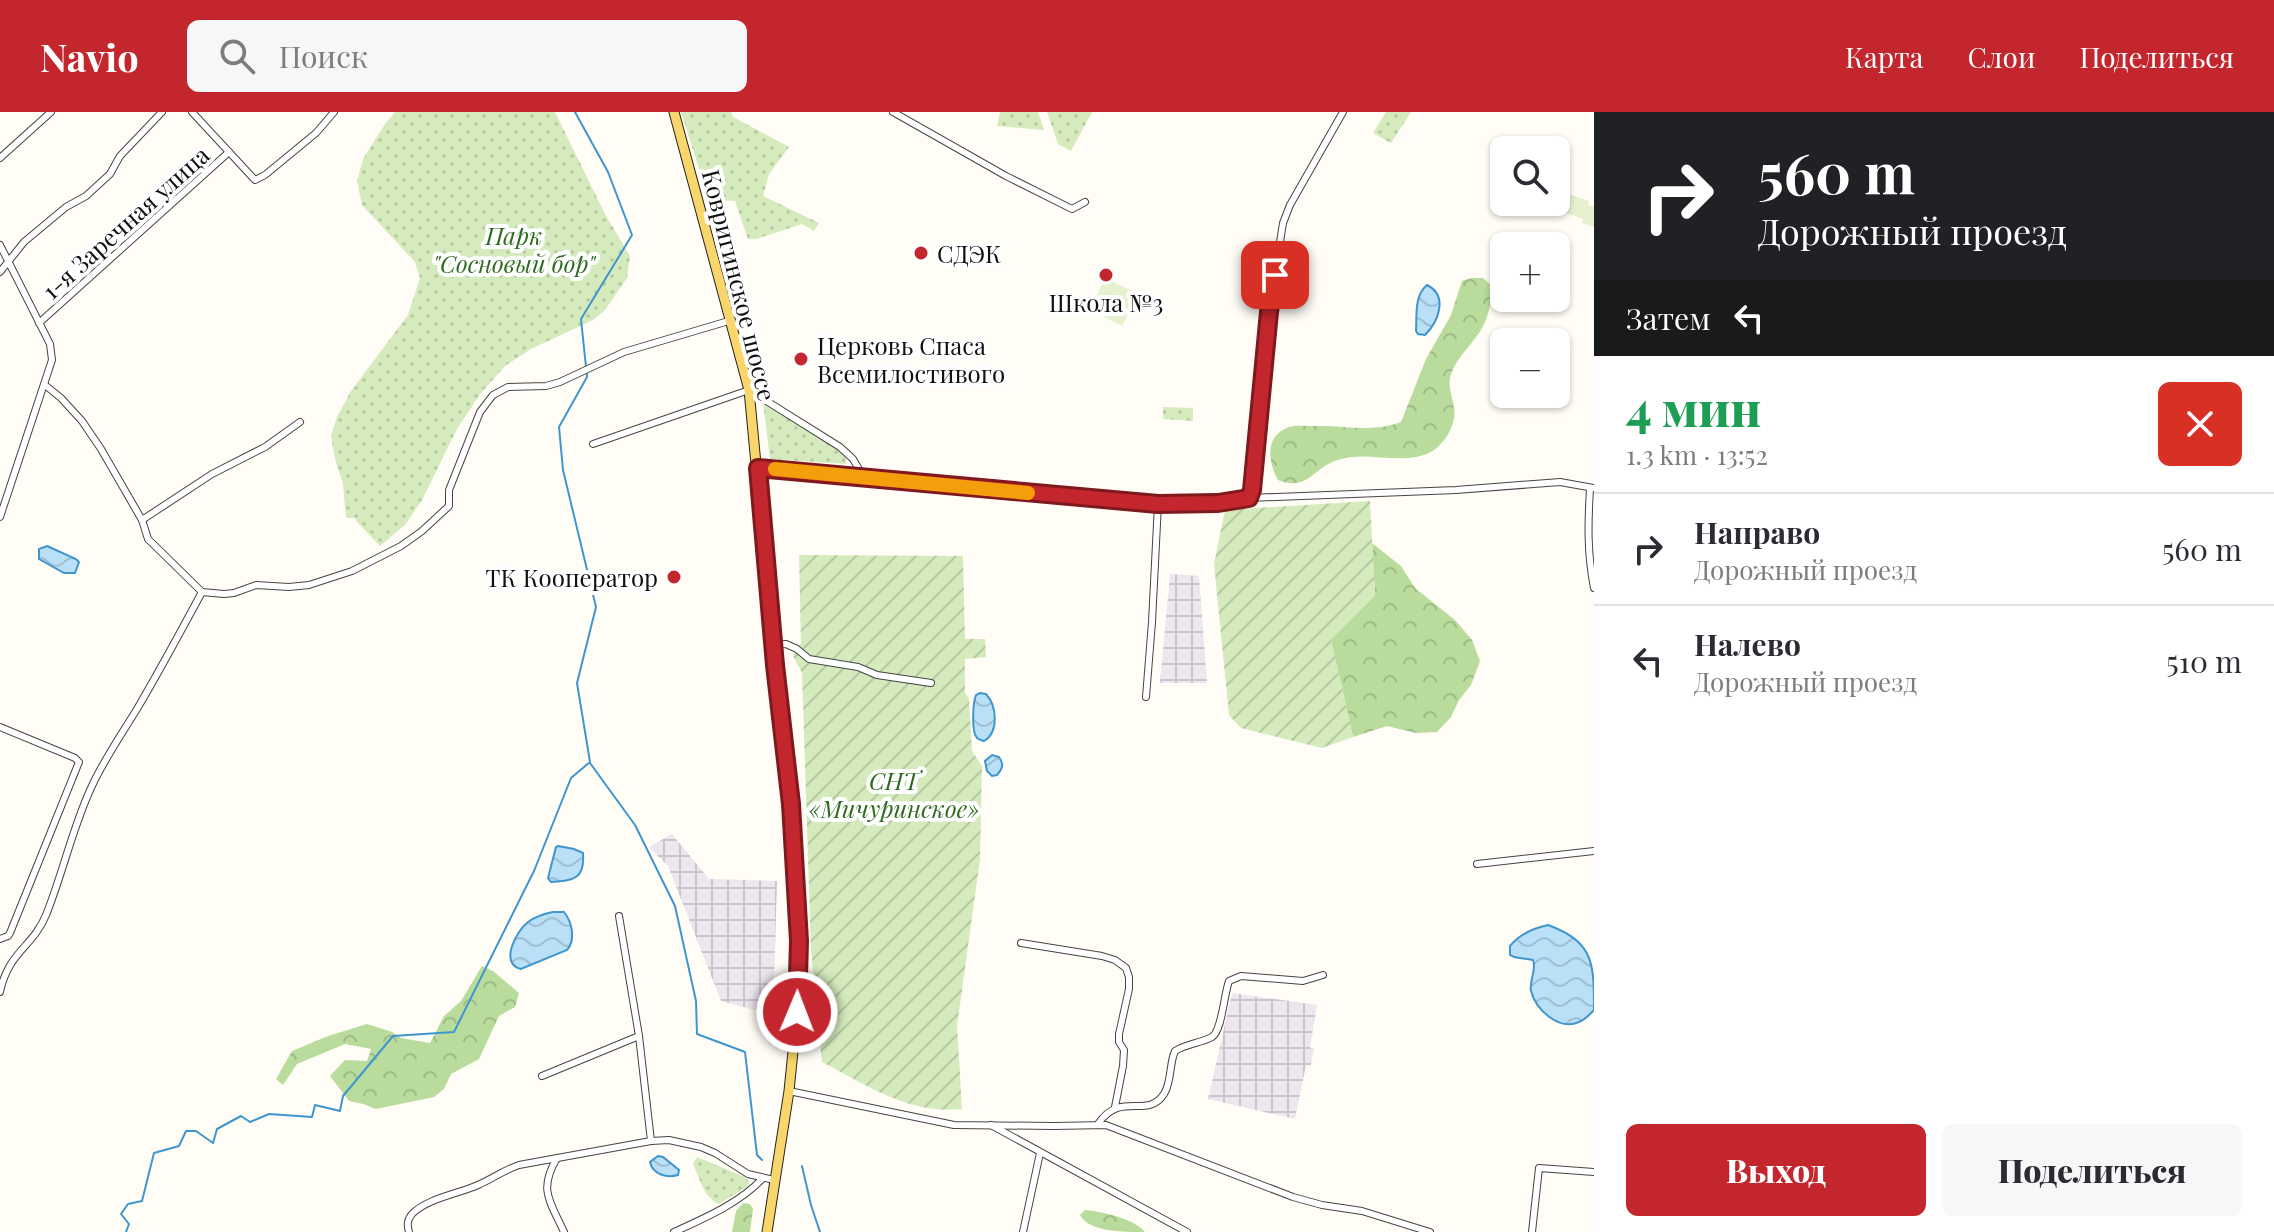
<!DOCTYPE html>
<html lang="ru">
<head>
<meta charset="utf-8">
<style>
  :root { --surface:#fff; --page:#f7f7f7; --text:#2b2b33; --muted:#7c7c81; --line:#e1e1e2; --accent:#c4262e }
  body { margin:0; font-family:"Playfair Display",serif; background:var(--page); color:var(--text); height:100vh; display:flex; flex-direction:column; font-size:30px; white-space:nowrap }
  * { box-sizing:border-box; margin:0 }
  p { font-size:26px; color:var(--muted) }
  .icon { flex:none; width:44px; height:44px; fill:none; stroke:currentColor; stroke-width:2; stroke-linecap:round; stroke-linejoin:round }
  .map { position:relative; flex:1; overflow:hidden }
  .details { display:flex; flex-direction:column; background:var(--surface); width:680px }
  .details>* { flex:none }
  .hud { background:#202124; color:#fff; overflow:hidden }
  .controls { position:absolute; left:1490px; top:24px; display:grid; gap:16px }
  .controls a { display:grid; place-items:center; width:80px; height:80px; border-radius:12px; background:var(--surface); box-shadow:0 2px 6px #0004; font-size:40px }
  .pin { position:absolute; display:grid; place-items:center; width:68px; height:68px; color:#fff; margin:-34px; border-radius:16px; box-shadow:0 4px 12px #0006 }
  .me { position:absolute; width:88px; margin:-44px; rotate:1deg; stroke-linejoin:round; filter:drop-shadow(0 0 6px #0008) }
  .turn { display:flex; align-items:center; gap:28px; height:168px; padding:0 32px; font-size:36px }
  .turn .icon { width:104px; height:104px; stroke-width:2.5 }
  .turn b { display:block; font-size:56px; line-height:68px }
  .then { display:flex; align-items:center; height:76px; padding:0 32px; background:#0003; gap:16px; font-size:30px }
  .round { display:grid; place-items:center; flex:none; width:84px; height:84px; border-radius:12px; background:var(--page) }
  .summary { display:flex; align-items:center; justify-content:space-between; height:136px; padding:0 32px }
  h1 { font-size:48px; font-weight:800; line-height:60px; color:#1e9e55 }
  .button { display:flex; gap:16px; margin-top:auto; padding:16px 32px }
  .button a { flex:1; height:92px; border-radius:12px; background:var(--accent); color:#fff; font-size:32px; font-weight:800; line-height:92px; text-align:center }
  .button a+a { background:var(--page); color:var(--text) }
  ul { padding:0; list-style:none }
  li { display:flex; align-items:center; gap:24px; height:112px; padding:0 32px; border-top:2px solid var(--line) }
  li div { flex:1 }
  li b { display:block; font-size:30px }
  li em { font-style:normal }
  header { display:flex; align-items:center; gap:48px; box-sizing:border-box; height:112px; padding:0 40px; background:var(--accent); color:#fff }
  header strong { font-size:38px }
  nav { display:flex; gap:44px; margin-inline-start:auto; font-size:28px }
  .search { width:560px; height:72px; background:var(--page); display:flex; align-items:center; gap:20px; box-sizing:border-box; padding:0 28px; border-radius:12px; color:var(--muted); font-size:30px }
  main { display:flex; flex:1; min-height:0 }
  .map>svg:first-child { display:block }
  .industrial { fill:url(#industrial-grid) }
  .grass { fill:url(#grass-dots) }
  .forest { fill:url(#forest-crowns) }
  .garden { fill:url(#garden-furrows) }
  .pitch { fill:#e6f2cf }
  .water { fill:url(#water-waves); stroke:#3f96cf; stroke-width:2 }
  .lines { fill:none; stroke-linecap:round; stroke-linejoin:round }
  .stream { stroke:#3f96cf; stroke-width:2 }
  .street-casing { stroke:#444; stroke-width:8 }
  .primary-casing { stroke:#222; stroke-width:11 }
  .street { stroke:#fff; stroke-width:6 }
  .primary { stroke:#f9d66b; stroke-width:9 }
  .route-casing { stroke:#7f191e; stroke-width:20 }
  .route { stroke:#c4262e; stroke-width:14 }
  .slow { stroke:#f59e0b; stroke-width:14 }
  .poi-dot { fill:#c4262e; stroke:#fff; stroke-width:3 }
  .labels { text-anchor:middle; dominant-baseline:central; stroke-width:8; stroke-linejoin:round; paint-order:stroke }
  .street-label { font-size:24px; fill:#111; stroke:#fff }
  .park-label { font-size:24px; font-style:italic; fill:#2f6b1f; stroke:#fff }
  .poi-label { font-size:24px; fill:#111; stroke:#fff; text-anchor:start }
</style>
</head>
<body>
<header>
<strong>Navio</strong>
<div class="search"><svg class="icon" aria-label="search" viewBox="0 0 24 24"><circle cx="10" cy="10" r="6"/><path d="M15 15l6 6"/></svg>Поиск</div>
<nav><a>Карта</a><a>Слои</a><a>Поделиться</a></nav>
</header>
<main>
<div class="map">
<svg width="1594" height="1120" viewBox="0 0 1594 1120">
  <defs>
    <pattern id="industrial-grid" width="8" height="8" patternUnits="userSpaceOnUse" patternTransform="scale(2)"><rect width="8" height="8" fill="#eee6ef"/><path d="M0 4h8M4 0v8" fill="none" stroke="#cbc4cc"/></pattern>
    <pattern id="grass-dots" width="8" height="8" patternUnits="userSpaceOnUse" patternTransform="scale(2)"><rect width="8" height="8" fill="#d5ebbd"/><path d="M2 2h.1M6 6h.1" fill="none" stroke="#b6c8a1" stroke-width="1.8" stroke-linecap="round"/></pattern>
    <pattern id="forest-crowns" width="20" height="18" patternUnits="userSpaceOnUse" patternTransform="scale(2)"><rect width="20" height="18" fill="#b9dc9c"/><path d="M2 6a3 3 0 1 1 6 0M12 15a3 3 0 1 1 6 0" fill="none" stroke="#9ebc85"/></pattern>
    <pattern id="garden-furrows" width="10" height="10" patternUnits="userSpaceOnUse" patternTransform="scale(2)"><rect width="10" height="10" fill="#d5ebbd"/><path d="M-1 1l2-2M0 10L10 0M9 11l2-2" fill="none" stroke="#b6c8a1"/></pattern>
    <pattern id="water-waves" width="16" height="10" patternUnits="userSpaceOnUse" patternTransform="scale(2)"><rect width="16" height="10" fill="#b9e0f7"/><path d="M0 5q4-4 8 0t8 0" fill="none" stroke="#9ebfd3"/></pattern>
  </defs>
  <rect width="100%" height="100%" fill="#fffdf5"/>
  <!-- industrial -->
  <g class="industrial">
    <path d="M 1170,462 L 1199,464 L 1207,571 L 1160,571 Z"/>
    <path d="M 672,722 L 709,767 L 777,769 L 773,903 L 721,889 L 668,754 L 649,735 Z"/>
    <path d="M 1232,881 L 1317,893 L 1310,936 L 1314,937 L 1311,953 L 1306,953 L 1295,1007 L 1208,987 Z"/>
  </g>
  <!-- grass -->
  <g class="grass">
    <path d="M 395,0 L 555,0 L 605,102 L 630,144 L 627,166 L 605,198 L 593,208 L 531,237 L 505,254 L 481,281 L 457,317 L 422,388 L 405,413 L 380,434 L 357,410 L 355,406 L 346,406 L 343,372 L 335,347 L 331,324 L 337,305 L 351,279 L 408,203 L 420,166 L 415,150 L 362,93 L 357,69 L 363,47 L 385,12 Z"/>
    <path d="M 681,0 L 731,0 L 733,5 L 789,35 L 769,62 L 763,84 L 819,111 L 814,119 L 802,112 L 756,127 L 748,127 L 735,89 L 709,88 Z"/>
    <path d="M 1000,0 L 1038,0 L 1044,18 L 997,14 Z"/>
    <path d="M 1047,0 L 1092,0 L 1071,39 L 1058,32 Z"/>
    <path d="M 1386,0 L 1411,0 L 1391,31 L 1373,21 Z"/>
    <path d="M 763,290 L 845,343 L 846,352 L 770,347 Z"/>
    <path d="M 1163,295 L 1193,296 L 1193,309 L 1163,307 Z"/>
    <path d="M 697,1045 L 745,1065 L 749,1070 L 748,1074 L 719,1092 C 704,1086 700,1067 693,1052 Z"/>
  </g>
  <!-- forest -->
  <g class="forest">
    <path d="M 1471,166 L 1483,166 L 1491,173 C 1493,190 1487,212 1476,225 C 1467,238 1453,250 1450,266 C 1448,276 1453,286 1454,296 C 1457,312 1444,334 1429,341 C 1400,354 1367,338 1338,348 C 1312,356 1308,380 1278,368 C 1268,350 1264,324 1289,315 C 1295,313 1306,314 1314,314 C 1343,313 1373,321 1401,310 L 1426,247 L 1451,203 L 1462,169 Z"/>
    <path d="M 1372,431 L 1401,454 L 1415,476 L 1455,508 L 1472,528 L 1480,549 L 1471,573 L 1459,588 L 1451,605 L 1437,620 L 1416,621 L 1387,614 L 1353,625 L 1331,528 L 1375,483 Z"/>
    <path d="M 482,854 L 493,859 L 519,881 L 515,895 L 499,904 L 479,947 L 451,962 L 444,977 L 434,985 L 376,997 L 363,992 L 349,989 L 330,964 L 345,948 L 367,949 L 371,937 L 345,932 L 297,952 L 283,973 L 276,967 L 292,939 L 328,924 L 367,912 L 392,920 L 401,926 L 430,931 L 444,904 L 461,889 Z"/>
    <path d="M 743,1091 L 750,1092 L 753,1097 L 750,1120 L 732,1120 L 736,1099 Z"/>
    <path d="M 1085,1098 C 1103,1100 1133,1106 1145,1120 C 1122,1120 1089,1120 1080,1103 Z"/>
  </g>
  <!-- garden -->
  <g class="garden">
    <path d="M 1370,389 L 1375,483 L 1331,528 L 1353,625 L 1322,636 L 1241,616 L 1229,603 L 1214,452 L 1225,398 Z"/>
    <path d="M 799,443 L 963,444 L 965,527 L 985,527 L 986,545 L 965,547 L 965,581 L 969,586 L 972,639 L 982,654 L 980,747 L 957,914 L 962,997 C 910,1003 866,973 822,950 L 811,838 L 802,561 L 793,544 L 801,531 Z"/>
  </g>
  <!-- pitch -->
  <g class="pitch">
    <path d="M 1560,79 L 1589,89 L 1588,93 L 1594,95 L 1594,115 L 1582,111 L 1583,107 L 1554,96 Z"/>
    <path d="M 1105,166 L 1138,182 L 1122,214 L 1090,198 Z"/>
  </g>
  <!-- water -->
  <g class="water">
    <path d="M 1427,173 C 1449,184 1438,210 1425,223 L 1418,222 L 1416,219 C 1417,203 1414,184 1427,173 Z"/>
    <path d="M 47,434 L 76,447 L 79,450 L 75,461 L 64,461 L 39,447 L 39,437 Z"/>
    <path d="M 980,581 L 986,582 C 997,594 999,620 984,629 C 982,628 979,628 977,626 C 971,619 973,591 976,583 Z"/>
    <path d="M 992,643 L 999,645 C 1004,652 1003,656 997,663 L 992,664 L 987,659 L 985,649 Z"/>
    <path d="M 558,734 L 574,737 L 583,741 C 585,768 573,768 551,770 L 548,766 L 556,735 Z"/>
    <path d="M 553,800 L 564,800 C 572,810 576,828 567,838 L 521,857 C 499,852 516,819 528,810 C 536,804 543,802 553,800 Z"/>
    <path d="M 1548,813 C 1594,830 1594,851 1594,898 C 1590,902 1585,908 1579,910 C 1559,919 1536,898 1531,879 C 1529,868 1537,858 1533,848 L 1514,845 L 1510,843 L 1510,834 C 1519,823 1534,816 1548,813 Z"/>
    <path d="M 658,1044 L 663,1045 L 679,1058 L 678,1063 C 667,1066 653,1063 650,1050 Z"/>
  </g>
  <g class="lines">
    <!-- stream -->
    <g class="stream">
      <path d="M 575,0 L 608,60 L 632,123 L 581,207 L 586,255"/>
      <path d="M 590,651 L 635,713 L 675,794 L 696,889 L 697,922 L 745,940 L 757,1043 L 762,1048"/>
      <path d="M 802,1054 L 811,1093 L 820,1120"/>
      <path d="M 126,1120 L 129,1112 L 121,1102 L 128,1092 L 142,1089 L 154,1041 L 179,1034 L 186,1019 L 196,1019 L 213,1031 L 217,1017 L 241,1004 L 250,1010 L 269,1002 L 312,1005 L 315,993 L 340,999 L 343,984 L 393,924 L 454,920 L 534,759 L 571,666 L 590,650 L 577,571 L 596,495 L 563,358 L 559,315 L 587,265 L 587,262"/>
    </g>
    <!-- street casing -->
    <g class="street-casing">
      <g id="street">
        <path d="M 192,0 L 255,68 L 265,63 L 316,21 L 334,0"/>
        <path d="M 893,0 L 1006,64 L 1072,97 L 1085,90"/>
        <path d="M 0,46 L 51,0"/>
        <path d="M 0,133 L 50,232 L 52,248 L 0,405"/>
        <path d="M 0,160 L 24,130 L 66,95 L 86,84 L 110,62 L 120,44 L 162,0"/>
        <path d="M 39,211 L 229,40"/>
        <path d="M 45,273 L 61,286 L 82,309 L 101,337 L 142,408 L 148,427 L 202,480"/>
        <path d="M 593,332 L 749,278 L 840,335 L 853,347 L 864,366"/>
        <path d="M 758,356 L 1158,392 L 1218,391 L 1249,386 L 1252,378 L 1269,200 L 1283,111 L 1290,93 L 1343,0"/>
        <path d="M 1590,376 C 1588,411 1587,440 1594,476"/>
        <path d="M 1249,386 L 1456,378 L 1560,370 L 1594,376"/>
        <path d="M 142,408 L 212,362 L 265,335 L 300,310"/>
        <path d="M 202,480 L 224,482 L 234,481 L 256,473 L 289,475 L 309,473 L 352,459 L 401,434 L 422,419 L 449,394 L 449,378 L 480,300 L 493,283 L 508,275 L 546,274 L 560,270 L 624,240 L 732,208"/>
        <path d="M 773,533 L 786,532 L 797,537 L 809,547 L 858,555 L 877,563 L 931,571"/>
        <path d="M 1146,585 L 1152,510 L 1158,392"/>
        <path d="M 0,615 L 75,646 L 79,650 L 10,821 L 8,824 L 0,827"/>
        <path d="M 1477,752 L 1594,739"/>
        <path d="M 619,804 L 639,924 L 651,1029"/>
        <path d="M 1021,831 L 1102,844 L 1115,848 L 1126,856 L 1129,865 L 1129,877 L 1119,922 L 1119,930 L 1124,938 L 1123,954 L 1115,995"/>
        <path d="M 0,880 C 8,840 33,835 46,803 C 63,761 72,717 91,676 C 103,649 121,623 137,597 C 160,558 181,519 202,480"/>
        <path d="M 542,964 L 639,924"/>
        <path d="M 789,979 L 954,1013 L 1054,1014 L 1106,1013 L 1293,1085 L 1322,1093 L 1362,1099 L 1430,1120"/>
        <path d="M 1098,1012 C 1121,978 1147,1008 1164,982 C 1172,969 1169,952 1175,939 C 1186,932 1201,931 1212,925 C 1222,919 1224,882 1229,869 L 1241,864 L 1303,869 L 1323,863"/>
        <path d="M 991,1013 L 1187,1120"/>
        <path d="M 557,1046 C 538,1078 550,1089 564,1120"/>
        <path d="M 409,1120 C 407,1113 407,1108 412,1102 C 428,1086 458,1082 478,1073 C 492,1067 504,1058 519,1053 L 651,1029 L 669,1028 L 701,1035 L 715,1041 L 748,1062 L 774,1068"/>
        <path d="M 674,1120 C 705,1106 740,1091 763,1066"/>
        <path d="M 1023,1120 L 1040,1041"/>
        <path d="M 1532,1120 L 1539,1056 L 1594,1060"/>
      </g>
    </g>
    <!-- primary casing -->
    <g class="primary-casing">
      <path id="primary" d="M 674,0 L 749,278 L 775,553 L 791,692 L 799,829 L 797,900 L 789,979 L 767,1120"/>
    </g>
    <!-- street -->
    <use href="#street" class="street"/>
    <!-- primary -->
    <use href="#primary" class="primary"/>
  </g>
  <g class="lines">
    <!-- route casing -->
    <g class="route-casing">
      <path id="route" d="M 797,900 L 799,829 L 791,692 L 775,553 L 758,356 L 1158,392 L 1218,391 L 1249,386 L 1252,378 L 1269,200 L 1275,163"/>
    </g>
    <!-- route -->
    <use href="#route" class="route"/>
    <!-- slow -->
    <path class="slow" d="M 775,357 L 1028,381"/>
  </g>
  <!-- markers -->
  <g class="poi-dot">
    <circle cx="921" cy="141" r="8"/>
    <circle cx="1106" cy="163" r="8"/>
    <circle cx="801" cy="247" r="8"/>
    <circle cx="674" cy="465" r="8"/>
  </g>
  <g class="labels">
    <!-- street labels -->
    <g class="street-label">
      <text transform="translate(125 110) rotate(-42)">1-я Заречная улица</text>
      <text transform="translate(740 173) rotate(76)">Ковригинское шоссе</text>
    </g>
    <!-- park labels -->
    <g class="park-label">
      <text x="514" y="123">Парк<tspan x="514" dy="28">"Сосновый бор"</tspan></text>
      <text x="894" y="668">СНТ<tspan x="894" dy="28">«Мичуринское»</tspan></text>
    </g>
    <!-- poi labels -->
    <g class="poi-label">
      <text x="937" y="141">СДЭК</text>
      <text x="1106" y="190" text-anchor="middle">Школа №3</text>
      <text x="817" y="233">Церковь Спаса<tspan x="817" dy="28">Всемилостивого</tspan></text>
      <text x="658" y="465" text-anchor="end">ТК Кооператор</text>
    </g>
  </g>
</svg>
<div class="controls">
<a><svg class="icon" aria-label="search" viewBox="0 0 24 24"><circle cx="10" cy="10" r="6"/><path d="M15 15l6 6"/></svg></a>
<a>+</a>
<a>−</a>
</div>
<div class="pin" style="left:1275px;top:163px;background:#d93025"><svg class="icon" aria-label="arrive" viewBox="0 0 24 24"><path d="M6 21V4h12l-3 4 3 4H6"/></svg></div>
<svg class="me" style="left:797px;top:900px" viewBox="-20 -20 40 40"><circle r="17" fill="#c4262e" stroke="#fff" stroke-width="3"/><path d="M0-11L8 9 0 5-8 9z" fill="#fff"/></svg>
</div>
<section class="details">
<div class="hud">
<div class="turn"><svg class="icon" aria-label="right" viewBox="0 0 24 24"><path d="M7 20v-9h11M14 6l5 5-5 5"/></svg><div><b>560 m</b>Дорожный проезд</div></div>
<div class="then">Затем<svg class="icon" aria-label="left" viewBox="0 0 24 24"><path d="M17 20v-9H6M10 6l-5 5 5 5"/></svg></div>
</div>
<div class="summary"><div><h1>4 мин</h1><p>1.3 km · 13:52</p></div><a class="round" style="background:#d93025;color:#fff"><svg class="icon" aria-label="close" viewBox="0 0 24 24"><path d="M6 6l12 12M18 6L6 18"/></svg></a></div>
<ul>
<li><svg class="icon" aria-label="right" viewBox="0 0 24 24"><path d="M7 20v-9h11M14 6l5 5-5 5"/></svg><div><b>Направо</b><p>Дорожный проезд</p></div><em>560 m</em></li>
<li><svg class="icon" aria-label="left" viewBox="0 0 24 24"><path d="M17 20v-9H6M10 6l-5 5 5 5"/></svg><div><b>Налево</b><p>Дорожный проезд</p></div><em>510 m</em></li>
</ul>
<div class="button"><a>Выход</a><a>Поделиться</a></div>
</section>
</main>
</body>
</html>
